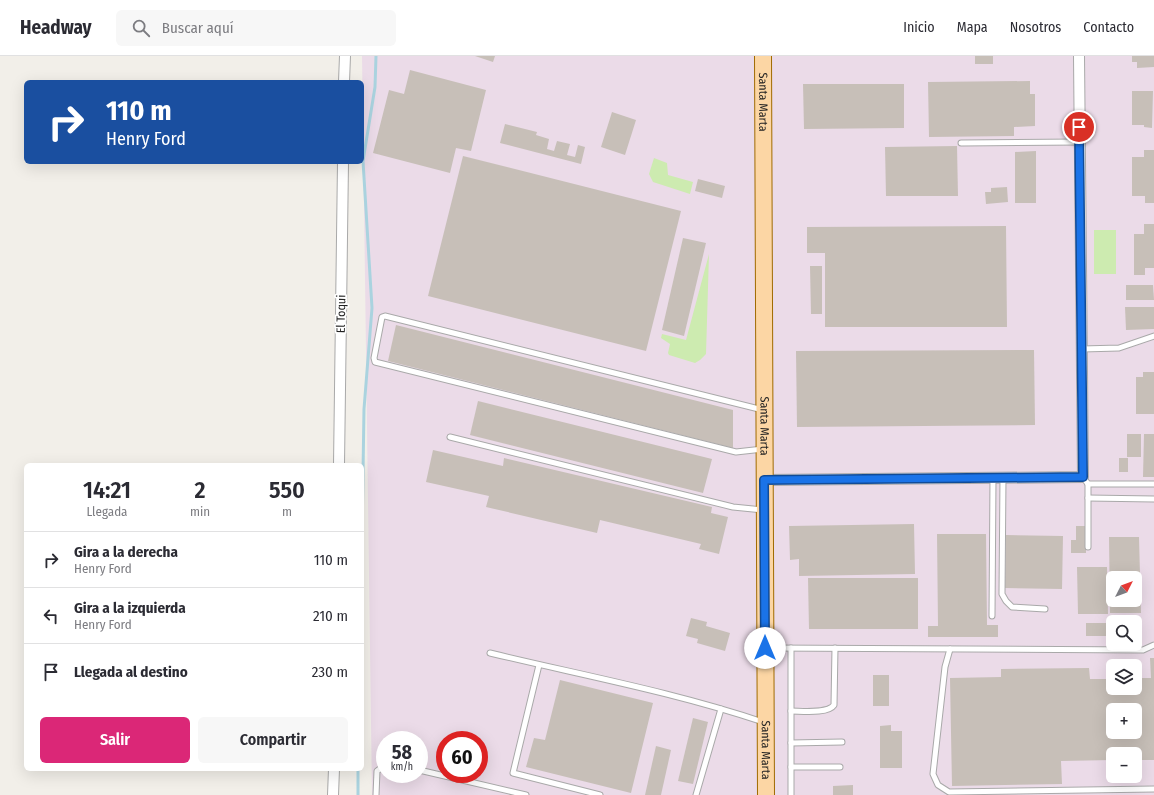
<!DOCTYPE html>
<html lang="es">
<head>
<meta charset="utf-8">
<style>
  :root { --surface:#fff; --page:#f7f7f7; --text:#2b2b33; --muted:#7c7c81; --line:#e1e1e2; --accent:#db2777 }
  body { margin:0; font-family:"Fira Sans Condensed",sans-serif; background:var(--page); color:var(--text); height:100vh; display:flex; flex-direction:column; font-size:15px; white-space:nowrap }
  * { box-sizing:border-box; margin:0 }
  p { font-size:13px; color:var(--muted) }
  .icon { flex:none; width:22px; height:22px; fill:none; stroke:currentColor; stroke-width:2; stroke-linecap:round; stroke-linejoin:round }
  .map { position:relative; flex:1; overflow:hidden }
  .panel { position:absolute; left:24px; top:407px; width:340px; height:308px; display:flex; flex-direction:column; background:var(--surface); border-radius:6px; box-shadow:0 4px 16px #0002 }
  .panel>* { flex:none }
  .hud { position:absolute; left:24px; top:24px; width:340px; height:84px; border-radius:6px; box-shadow:0 4px 16px #0002; background:#1a4fa0; color:#fff; overflow:hidden }
  .needle { width:26px; rotate:48deg }
  .controls { position:absolute; left:1106px; top:515px; display:grid; gap:8px }
  .controls a { display:grid; place-items:center; width:36px; height:36px; border-radius:6px; background:var(--surface); box-shadow:0 4px 16px #0002; font-size:20px }
  .speed { position:absolute; left:376px; top:675px; display:flex; gap:8px; font-size:20px; font-weight:700; text-align:center }
  .speed>* { display:grid; place-content:center; width:52px; height:52px; border-radius:50%; background:var(--surface); box-shadow:0 4px 16px #0002; line-height:1 }
  .speed small { font-size:10px; font-weight:400 }
  .speed .limit { border:6px solid #d22; background:#fff; color:#111 }
  .pin { position:absolute; display:grid; place-items:center; width:34px; height:34px; color:#fff; margin:-17px; border:2px solid #fff; border-radius:50%; box-shadow:0 1px 4px #0007 }
  .me { position:absolute; width:44px; margin:-22px; rotate:0deg; stroke-linejoin:round; filter:drop-shadow(0 0 3px #0008) }
  .turn { display:flex; align-items:center; gap:14px; height:84px; padding:0 16px; font-size:18px }
  .turn .icon { width:52px; height:52px; stroke-width:2.5 }
  .turn b { display:block; font-size:28px; line-height:34px }
  .eta { display:flex; justify-content:space-evenly; align-items:center; height:68px; text-align:center }
  .eta b { font-size:24px; font-weight:600; line-height:28px }
  .action { display:flex; gap:8px; margin-top:auto; padding:8px 16px }
  .action a { flex:1; height:46px; border-radius:6px; background:var(--accent); color:#fff; font-size:16px; font-weight:600; line-height:46px; text-align:center }
  .action a+a { background:var(--page); color:var(--text) }
  ul { padding:0; list-style:none }
  li { display:flex; align-items:center; gap:12px; height:56px; padding:0 16px; border-top:1px solid var(--line) }
  li div { flex:1 }
  li b { display:block; font-size:15px }
  li em { font-style:normal }
  header { display:flex; align-items:center; gap:24px; box-sizing:border-box; height:56px; padding:0 20px; background:var(--surface); border-bottom:1px solid var(--line) }
  header strong { font-size:19px }
  nav { display:flex; gap:22px; margin-inline-start:auto; font-size:14px }
  .search { width:280px; height:36px; background:var(--page); display:flex; align-items:center; gap:10px; box-sizing:border-box; padding:0 14px; border-radius:6px; color:var(--muted); font-size:15px }
  .map>svg:first-child { display:block }
  .industrial { fill:#ebdbe8; fill-rule:evenodd }
  .grass { fill:#cdebb0 }
  .lines { fill:none; stroke-linecap:round; stroke-linejoin:round }
  .stream { stroke:#aad3df; stroke-width:3 }
  .building { fill:#c7bfb8; fill-rule:evenodd }
  .lane-casing { stroke:#a9a9a9; stroke-width:7 }
  .street-casing { stroke:#a9a9a9; stroke-width:12 }
  .primary-casing { stroke:#a06b00; stroke-width:18 }
  .lane { stroke:#fff; stroke-width:5 }
  .street { stroke:#fff; stroke-width:10 }
  .primary { stroke:#fcd6a4; stroke-width:16 }
  .route-casing { stroke:#114b97; stroke-width:10 }
  .route { stroke:#1a73e8; stroke-width:7 }
  .labels { text-anchor:middle; dominant-baseline:central; stroke-width:3.5; stroke-linejoin:round; paint-order:stroke }
  .street-label { font-size:12px; fill:#222; stroke:#fff }
</style>
</head>
<body>
<header>
<strong>Headway</strong>
<div class="search"><svg class="icon" aria-label="search" viewBox="0 0 24 24"><circle cx="10" cy="10" r="6"/><path d="M15 15l6 6"/></svg>Buscar aquí</div>
<nav><a>Inicio</a><a>Mapa</a><a>Nosotros</a><a>Contacto</a></nav>
</header>
<div class="map">
<svg width="1154" height="739" viewBox="0 0 1154 739">
  <rect width="100%" height="100%" fill="#f2efe9"/>
  <!-- industrial -->
  <path class="industrial" d="M 362,0 L 1154,0 L 1154,739 L 372,739 ZM 1113,522 L 1135,522 L 1135,544 L 1113,544 ZM 1113,566 L 1135,566 L 1135,588 L 1113,588 ZM 1113,610 L 1135,610 L 1135,632 L 1113,632 ZM 1113,654 L 1135,654 L 1135,676 L 1113,676 ZM 385,684 L 419,684 L 419,718 L 385,718 ZM 445,684 L 479,684 L 479,718 L 445,718 ZM 1113,698 L 1135,698 L 1135,720 L 1113,720 Z"/>
  <!-- grass -->
  <g class="grass">
    <path d="M 654,102 L 667,107 L 668,119 L 693,126 L 690,138 L 653,126 L 649,118 Z"/>
    <rect x="1094" y="174" width="22" height="44"/>
    <path d="M 709,198 L 706,298 L 700,304 L 695,307 L 669,299 L 668,297 L 670,288 L 661,282 L 662,278 L 686,284 Z"/>
  </g>
  <g class="lines">
    <!-- stream -->
    <g class="stream">
      <path d="M 362,482 L 364,353 L 372,252 L 363,105 L 375,31 L 376,0"/>
      <path d="M 358,739 L 358,713"/>
    </g>
  </g>
  <!-- building -->
  <g class="building">
    <path d="M 475,0 L 495,0 L 493,6 Z"/>
    <rect x="975" y="0" width="18" height="8"/>
    <path d="M 1132,0 L 1154,0 L 1154,11 L 1137,12 L 1137,6 L 1132,6 Z"/>
    <path d="M 410,14 L 486,34 L 471,95 L 456,92 L 450,117 L 373,97 L 389,34 L 404,38 Z"/>
    <path d="M 1030,25 L 1030,38 L 1035,38 L 1035,70 L 1014,71 L 1014,80 L 929,81 L 928,26 Z"/>
    <path d="M 803,28 L 904,28 L 904,72 L 804,73 Z"/>
    <path d="M 1132,35 L 1153,35 L 1152,72 L 1144,71 L 1144,69 L 1132,69 Z"/>
    <path d="M 612,56 L 636,64 L 625,99 L 601,91 Z"/>
    <path d="M 505,68 L 537,76 L 536,79 L 549,83 L 547,93 L 554,95 L 557,85 L 570,88 L 567,99 L 575,101 L 578,89 L 585,91 L 581,108 L 500,87 Z"/>
    <path d="M 957,90 L 958,140 L 886,140 L 885,91 Z"/>
    <path d="M 1144,94 L 1154,94 L 1154,147 L 1145,147 L 1145,140 L 1132,140 L 1132,101 L 1144,101 Z"/>
    <path d="M 1036,95 L 1036,147 L 1015,147 L 1015,96 Z"/>
    <path d="M 463,100 L 681,155 L 646,295 L 428,240 Z"/>
    <path d="M 698,123 L 725,130 L 722,142 L 695,135 Z"/>
    <path d="M 1007,131 L 1008,146 L 986,148 L 985,136 L 991,136 L 991,132 Z"/>
    <path d="M 1144,168 L 1154,168 L 1154,212 L 1145,212 L 1145,219 L 1134,219 L 1134,178 L 1144,178 Z"/>
    <path d="M 1006,170 L 1007,271 L 825,271 L 825,197 L 807,197 L 807,171 Z"/>
    <path d="M 683,182 L 706,187 L 684,280 L 662,274 Z"/>
    <path d="M 810,210 L 822,210 L 822,258 L 811,258 Z"/>
    <path d="M 1126,229 L 1153,229 L 1154,244 L 1126,244 Z"/>
    <path d="M 1125,251 L 1154,251 L 1154,273 L 1126,274 Z"/>
    <path d="M 396,269 L 733,354 L 733,392 L 388,305 Z"/>
    <path d="M 1034,294 L 1035,369 L 797,371 L 796,295 Z"/>
    <path d="M 1143,316 L 1154,316 L 1154,358 L 1136,358 L 1136,321 L 1143,321 Z"/>
    <path d="M 478,345 L 712,403 L 703,437 L 470,379 Z"/>
    <rect x="1127" y="378" width="14" height="23"/>
    <path d="M 1144,378 L 1154,378 L 1154,421 L 1143,421 Z"/>
    <path d="M 433,394 L 503,410 L 504,402 L 712,451 L 711,457 L 728,461 L 719,498 L 699,493 L 701,488 L 600,464 L 597,477 L 486,451 L 489,440 L 426,426 Z"/>
    <rect x="1119" y="402" width="9" height="14"/>
    <path d="M 914,468 L 915,518 L 799,520 L 799,503 L 790,504 L 789,470 Z"/>
    <path d="M 1076,470 L 1086,470 L 1086,497 L 1071,497 L 1071,484 L 1076,484 Z"/>
    <path d="M 937,478 L 986,478 L 987,569 L 998,569 L 998,581 L 928,581 L 928,570 L 938,570 Z"/>
    <path d="M 1006,479 L 1063,480 L 1062,533 L 1005,532 Z"/>
    <path d="M 1109,481 L 1139,481 L 1141,557 L 1110,557 ZM 1113,522 L 1135,522 L 1135,544 L 1113,544 Z"/>
    <path d="M 1077,511 L 1107,511 L 1108,558 L 1078,558 Z"/>
    <path d="M 808,522 L 918,522 L 918,573 L 809,573 Z"/>
    <path d="M 691,562 L 707,566 L 706,570 L 730,577 L 725,595 L 697,587 L 698,583 L 686,580 Z"/>
    <path d="M 1086,567 L 1111,567 L 1112,580 L 1086,580 Z"/>
    <path d="M 1150,602 L 1154,602 L 1154,704 L 1135,704 L 1135,698 L 1113,698 L 1113,704 L 1061,705 L 1062,728 L 952,730 L 950,622 L 1001,621 L 1001,613 L 1089,612 L 1090,623 L 1113,623 L 1113,632 L 1135,632 L 1135,622 L 1151,622 ZM 1113,654 L 1135,654 L 1135,676 L 1113,676 Z"/>
    <rect x="873" y="619" width="16" height="31"/>
    <path d="M 560,624 L 653,647 L 631,737 L 526,711 L 534,682 L 545,684 Z"/>
    <path d="M 693,662 L 708,666 L 693,728 L 678,725 Z"/>
    <path d="M 891,669 L 891,675 L 902,675 L 902,712 L 880,712 L 880,670 Z"/>
    <path d="M 656,690 L 671,694 L 661,739 L 645,739 Z"/>
    <path d="M 853,729 L 853,739 L 833,739 L 833,730 Z"/>
  </g>
  <g class="lines">
    <!-- lane casing -->
    <g class="lane-casing">
      <g id="lane">
        <path d="M 961,87 L 1079,86"/>
        <path d="M 1082,293 L 1119,292 L 1154,280"/>
        <path d="M 763,354 L 385,260 L 382,261 L 374,302 L 375,306 L 736,396 L 763,393"/>
        <path d="M 450,381 L 733,451 L 763,454"/>
        <path d="M 1083,421 L 1088,428 L 1088,491"/>
        <path d="M 1003,422 L 1002,538 L 1006,545 L 1012,551 L 1045,553"/>
        <path d="M 1088,428 L 1154,428"/>
        <path d="M 1088,442 L 1154,443"/>
        <path d="M 992,560 L 993,422"/>
        <path d="M 768,592 L 1143,594 L 1154,589"/>
        <path d="M 791,592 L 791,739"/>
        <path d="M 950,593 L 945,611 L 933,718 L 938,729 L 949,736 L 1154,733"/>
        <path d="M 490,597 C 581,619 674,636 763,666"/>
        <path d="M 539,609 L 513,717 L 600,739"/>
        <path d="M 791,655 C 802,655 828,658 834,649 L 835,592"/>
        <path d="M 791,687 L 842,686"/>
        <path d="M 791,711 L 840,711"/>
        <path d="M 419,714 L 526,739"/>
        <path d="M 376,739 L 377,715 L 385,709"/>
        <path d="M 696,739 L 721,653"/>
      </g>
    </g>
    <!-- street casing -->
    <g class="street-casing">
      <g id="street">
        <path d="M 344,26 L 345,0"/>
        <path d="M 339,409 L 343,106"/>
        <path d="M 764,424 L 1083,421 L 1079,0"/>
        <path d="M 333,739 L 334,713"/>
      </g>
    </g>
    <!-- primary casing -->
    <g class="primary-casing">
      <g id="primary">
        <path id="s1" d="M 763,0 L 766,739"/>
      </g>
    </g>
    <!-- lane -->
    <use href="#lane" class="lane"/>
    <!-- street -->
    <use href="#street" class="street"/>
    <!-- primary -->
    <use href="#primary" class="primary"/>
  </g>
  <g class="lines">
    <!-- route casing -->
    <g class="route-casing">
      <path id="route" d="M 765,592 L 764,424 L 1083,421 L 1079,71"/>
    </g>
    <!-- route -->
    <use href="#route" class="route"/>
  </g>
  <g class="labels">
    <!-- street labels -->
    <g class="street-label">
      <text stroke="none"><textPath href="#s1" startOffset="46">Santa Marta</textPath></text>
      <text transform="translate(341 258) rotate(-89)">El Toqui</text>
      <text stroke="none"><textPath href="#s1" startOffset="370">Santa Marta</textPath></text>
      <text stroke="none"><textPath href="#s1" startOffset="694">Santa Marta</textPath></text>
    </g>
  </g>
</svg>
<div class="controls">
<a><svg class="needle" viewBox="-14 -14 28 28"><path d="M0-13l5 13h-10z" fill="#e53935"/><path d="M0 13l5-13h-10z" fill="#7c7c81"/></svg></a>
<a><svg class="icon" aria-label="search" viewBox="0 0 24 24"><circle cx="10" cy="10" r="6"/><path d="M15 15l6 6"/></svg></a>
<a><svg class="icon" aria-label="layers" viewBox="0 0 24 24"><path d="M12 4l9 5-9 5-9-5zM3 14l9 5 9-5"/></svg></a>
<a>+</a>
<a>−</a>
</div>
<div class="speed"><div>58<small>km/h</small></div><div class="limit">60</div></div>
<div class="pin" style="left:1079px;top:71px;background:#d93025"><svg class="icon" aria-label="arrive" viewBox="0 0 24 24"><path d="M6 21V4h12l-3 4 3 4H6"/></svg></div>
<svg class="me" style="left:765px;top:592px" viewBox="-20 -20 40 40"><circle r="19" fill="#fff"/><path d="M0-13L10 11 0 6-10 11z" fill="#1a73e8"/></svg>
<div class="hud">
<div class="turn"><svg class="icon" aria-label="right" viewBox="0 0 24 24"><path d="M7 20v-9h11M14 6l5 5-5 5"/></svg><div><b>110 m</b>Henry Ford</div></div>
</div>
<section class="panel">
<div class="eta">
<div><b>14:21</b><p>Llegada</p></div>
<div><b>2</b><p>min</p></div>
<div><b>550</b><p>m</p></div>
</div>
<ul>
<li><svg class="icon" aria-label="right" viewBox="0 0 24 24"><path d="M7 20v-9h11M14 6l5 5-5 5"/></svg><div><b>Gira a la derecha</b><p>Henry Ford</p></div><em>110 m</em></li>
<li><svg class="icon" aria-label="left" viewBox="0 0 24 24"><path d="M17 20v-9H6M10 6l-5 5 5 5"/></svg><div><b>Gira a la izquierda</b><p>Henry Ford</p></div><em>210 m</em></li>
<li><svg class="icon" aria-label="arrive" viewBox="0 0 24 24"><path d="M6 21V4h12l-3 4 3 4H6"/></svg><div><b>Llegada al destino</b></div><em>230 m</em></li>
</ul>
<div class="action"><a>Salir</a><a>Compartir</a></div>
</section>
</div>
</body>
</html>
